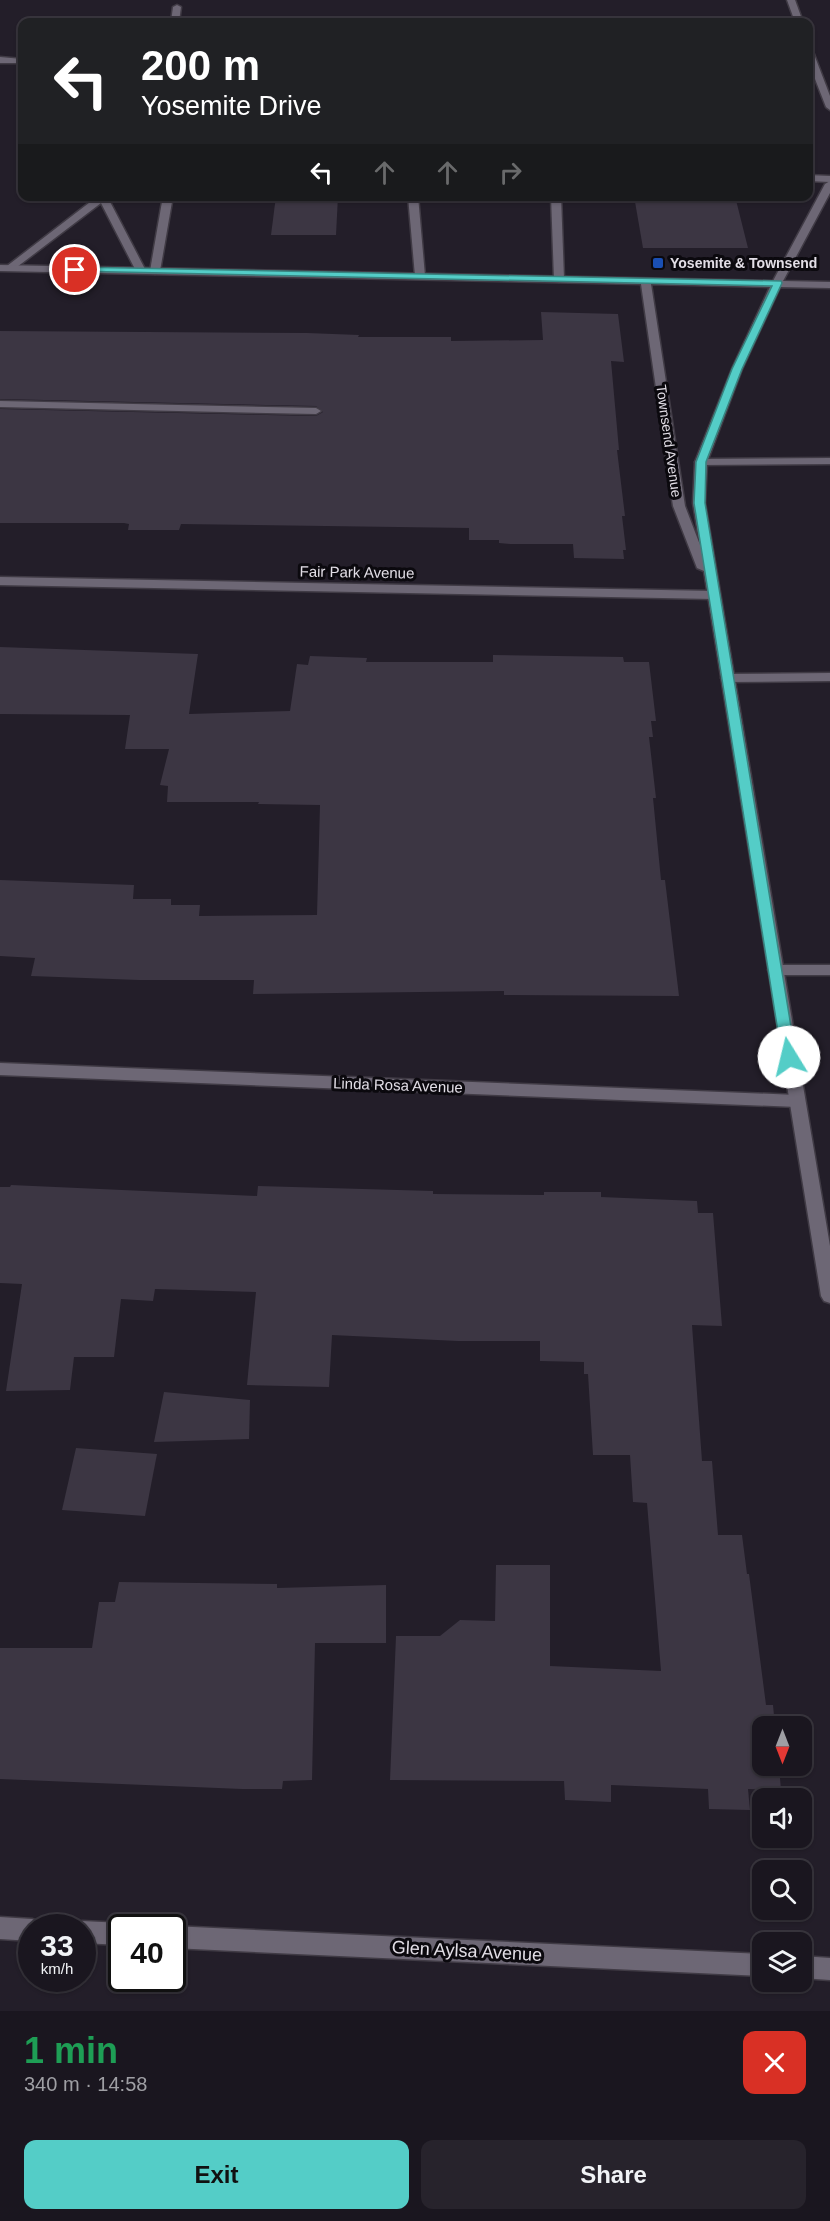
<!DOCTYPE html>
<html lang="en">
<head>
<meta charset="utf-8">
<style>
  :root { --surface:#1a161f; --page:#27232c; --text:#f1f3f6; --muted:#9f9fa4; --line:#38353d; --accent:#54cdc7 }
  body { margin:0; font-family:Helvetica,sans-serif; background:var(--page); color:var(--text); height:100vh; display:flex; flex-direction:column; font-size:22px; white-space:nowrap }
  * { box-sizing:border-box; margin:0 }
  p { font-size:20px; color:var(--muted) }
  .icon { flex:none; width:33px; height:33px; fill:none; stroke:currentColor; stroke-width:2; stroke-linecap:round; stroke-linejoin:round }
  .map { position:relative; height:2011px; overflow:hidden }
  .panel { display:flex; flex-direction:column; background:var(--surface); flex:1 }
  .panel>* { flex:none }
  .top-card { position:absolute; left:18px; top:18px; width:795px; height:183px; border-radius:12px; box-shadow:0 2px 4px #0004,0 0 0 2px var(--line); background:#202124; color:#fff; overflow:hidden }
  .needle { width:39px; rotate:180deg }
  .controls { position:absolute; left:752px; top:1716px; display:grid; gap:12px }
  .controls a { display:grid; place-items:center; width:60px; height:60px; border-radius:12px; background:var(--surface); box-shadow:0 2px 4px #0004,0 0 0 2px var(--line); font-size:30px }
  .speed { position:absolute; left:18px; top:1914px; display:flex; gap:12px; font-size:30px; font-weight:700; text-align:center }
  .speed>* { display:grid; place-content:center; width:78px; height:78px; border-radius:50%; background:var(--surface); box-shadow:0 2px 4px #0004,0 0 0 2px var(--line); line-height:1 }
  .speed small { font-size:15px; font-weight:400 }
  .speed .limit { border:3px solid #111; border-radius:9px; background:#fff; color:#111 }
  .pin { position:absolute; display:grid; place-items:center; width:51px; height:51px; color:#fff; margin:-26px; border:3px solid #fff; border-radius:50%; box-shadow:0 2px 6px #0007 }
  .me { position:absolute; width:66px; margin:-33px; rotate:351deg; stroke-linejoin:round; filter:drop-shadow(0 0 4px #0008) }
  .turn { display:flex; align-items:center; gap:21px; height:126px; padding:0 24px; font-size:27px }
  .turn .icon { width:78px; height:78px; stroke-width:2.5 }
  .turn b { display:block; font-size:42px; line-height:51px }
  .lanes { display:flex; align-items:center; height:57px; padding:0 24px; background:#0003; justify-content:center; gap:30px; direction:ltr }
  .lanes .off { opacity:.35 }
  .round { display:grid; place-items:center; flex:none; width:63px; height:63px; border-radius:12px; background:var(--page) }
  .head { display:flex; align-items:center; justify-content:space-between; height:102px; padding:0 24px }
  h1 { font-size:36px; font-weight:700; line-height:45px; color:#1e9e55 }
  .action { display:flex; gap:12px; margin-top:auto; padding:12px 24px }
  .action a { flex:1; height:69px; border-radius:12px; background:var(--accent); color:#111; font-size:24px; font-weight:700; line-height:69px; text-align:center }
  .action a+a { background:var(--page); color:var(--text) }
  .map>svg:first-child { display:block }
  .building { fill:#3c3643 }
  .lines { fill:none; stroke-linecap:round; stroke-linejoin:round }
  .service-casing { stroke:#403b45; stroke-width:3 }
  .minor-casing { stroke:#403b45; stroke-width:3 }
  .tertiary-casing { stroke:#403b45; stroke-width:3 }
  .service { fill:#6d6775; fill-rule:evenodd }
  .minor { fill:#6d6775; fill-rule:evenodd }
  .tertiary { fill:#6d6775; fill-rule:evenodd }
  .route { fill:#54cdc7; stroke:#378581; stroke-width:1.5 }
  .transit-dot { fill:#1a4fb4; stroke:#0b090e; stroke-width:2 }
  .labels { text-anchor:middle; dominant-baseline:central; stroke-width:6; stroke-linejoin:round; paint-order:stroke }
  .far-poi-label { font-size:14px; font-weight:bold; fill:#e2dee6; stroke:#0b090e; text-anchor:start }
  .far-street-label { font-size:14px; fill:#e2dee6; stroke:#0b090e }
  .street-label { font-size:15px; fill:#e2dee6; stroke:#0b090e }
  .near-street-label { font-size:18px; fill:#e2dee6; stroke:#0b090e }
</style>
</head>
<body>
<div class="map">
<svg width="830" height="2011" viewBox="0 0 830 2011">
  <rect width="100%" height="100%" fill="#231e29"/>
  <!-- building -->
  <g class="building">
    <path d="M 276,196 L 338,196 L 336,235 L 271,235 Z"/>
    <path d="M 634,196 L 735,196 L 748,248 L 643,248 Z"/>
    <path d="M 541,312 L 618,314 L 624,362 L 611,361 L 619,450 L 617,450 L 625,516 L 622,516 L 626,550 L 623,550 L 624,559 L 574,558 L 573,544 L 510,544 L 499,543 L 499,540 L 469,540 L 469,528 L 181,524 L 179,530 L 128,530 L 129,524 L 124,523 L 0,523 L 0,409 L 316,416 L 323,412 L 316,406 L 0,399 L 0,331 L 307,333 L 359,335 L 358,337 L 451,337 L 451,341 L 543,340 Z"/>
    <path d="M 0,647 L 198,654 L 189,714 L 290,711 L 297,664 L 308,665 L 310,656 L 367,658 L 366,662 L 493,662 L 493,655 L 623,657 L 624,662 L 649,662 L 656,721 L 651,721 L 653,737 L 649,737 L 656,798 L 653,798 L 661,880 L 665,880 L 679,996 L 504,995 L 504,991 L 253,994 L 254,980 L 139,980 L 31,976 L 35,958 L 0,956 L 0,880 L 134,885 L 133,899 L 171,899 L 171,905 L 200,905 L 199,916 L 317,915 L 320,805 L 258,804 L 259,802 L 167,802 L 168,786 L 160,785 L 169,749 L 125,749 L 130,715 L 0,714 Z"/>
    <path d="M 11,1185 L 257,1196 L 258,1186 L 433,1191 L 433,1194 L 544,1195 L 544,1192 L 601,1192 L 601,1197 L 697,1201 L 698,1213 L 713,1213 L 722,1326 L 692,1325 L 702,1461 L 712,1461 L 718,1535 L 742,1535 L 747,1574 L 749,1574 L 766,1705 L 773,1705 L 775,1726 L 762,1726 L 762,1766 L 779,1766 L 781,1790 L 748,1789 L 750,1810 L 709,1809 L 708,1789 L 611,1785 L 611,1802 L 565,1800 L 564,1781 L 390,1780 L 396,1636 L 440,1636 L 460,1620 L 495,1621 L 496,1565 L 550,1565 L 550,1666 L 661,1671 L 647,1503 L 633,1502 L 630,1455 L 593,1455 L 588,1374 L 584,1374 L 584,1362 L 540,1361 L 540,1341 L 458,1341 L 332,1335 L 329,1387 L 247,1385 L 256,1292 L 155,1289 L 153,1301 L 121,1299 L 114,1357 L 74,1357 L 70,1390 L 6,1391 L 22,1284 L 0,1283 L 0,1187 L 10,1187 Z"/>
    <path d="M 164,1392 L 250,1400 L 249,1439 L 154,1442 Z"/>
    <path d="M 76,1448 L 157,1454 L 145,1516 L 62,1510 Z"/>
    <path d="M 119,1582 L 277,1584 L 277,1588 L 386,1585 L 386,1643 L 315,1643 L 312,1780 L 283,1781 L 282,1789 L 242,1789 L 0,1779 L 0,1648 L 92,1648 L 99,1602 L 115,1602 Z"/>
  </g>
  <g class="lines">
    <!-- service casing -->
    <g class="service-casing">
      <g id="service">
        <path d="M 177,5 L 181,7 L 179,22 L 171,22 L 173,7 Z"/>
        <path d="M 373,20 L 409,20 L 413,22 L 369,22 Z"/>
        <path d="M 0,57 L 22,59 L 22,63 L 0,63 Z"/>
        <path d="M 808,175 L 830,176 L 830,182 L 808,181 Z"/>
        <path d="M 98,196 L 109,196 L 108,198 L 146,271 L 144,273 L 136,271 L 101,203 L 13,270 L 7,270 L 7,266 Z"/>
        <path d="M 163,196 L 173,196 L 160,271 L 155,274 L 150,271 Z"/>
        <path d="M 408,196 L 418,196 L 425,276 L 420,279 L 415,276 Z"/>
        <path d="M 551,196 L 561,196 L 564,279 L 559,282 L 554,279 Z"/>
        <path d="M 0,401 L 316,408 L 321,411 L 316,414 L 0,407 Z"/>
        <path d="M 830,458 L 830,464 L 701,465 L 695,462 L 701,459 Z"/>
        <path d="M 775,965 L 830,965 L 830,975 L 775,975 L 770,974 L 768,970 L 770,966 Z"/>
      </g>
    </g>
    <!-- minor casing -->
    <g class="minor-casing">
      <g id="minor">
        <path d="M 0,577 L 713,591 L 719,595 L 713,599 L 0,585 Z"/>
        <path d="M 830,673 L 830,681 L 727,682 L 721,678 L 727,674 Z"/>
        <path d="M 0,1063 L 797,1095 L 803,1097 L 805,1101 L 803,1105 L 797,1107 L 0,1075 Z"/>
        <path d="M 0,1917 L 32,1919 L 40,1922 L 42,1928 L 32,1928 L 32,1941 L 0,1939 Z"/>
        <path d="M 82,1921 L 122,1923 L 130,1928 L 122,1928 L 122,1945 L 82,1943 L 82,1928 L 73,1928 Z"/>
        <path d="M 172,1926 L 762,1954 L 762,1976 L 172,1948 L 172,1928 L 169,1928 Z"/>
        <path d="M 801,1956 L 830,1958 L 830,1980 L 801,1978 Z"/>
      </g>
    </g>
    <!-- tertiary casing -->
    <g class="tertiary-casing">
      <g id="tertiary">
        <path d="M 787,0 L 795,0 L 803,22 L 795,22 Z"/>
        <path d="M 808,47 L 812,49 L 830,96 L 830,110 L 826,107 L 808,61 Z"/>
        <path d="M 830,181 L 830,193 L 783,281 L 830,282 L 830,288 L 780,287 L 742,369 L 707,462 L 705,503 L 830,1246 L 830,1303 L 824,1301 L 821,1296 L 704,571 L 697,568 L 673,506 L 641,284 L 0,271 L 0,265 L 773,281 L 825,184 ZM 651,284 L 770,287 L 732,369 L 695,462 L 693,503 L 700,545 L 685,506 Z"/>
      </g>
    </g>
    <!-- service -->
    <use href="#service" class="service"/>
    <!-- minor -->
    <use href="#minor" class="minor"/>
    <!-- tertiary -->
    <use href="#tertiary" class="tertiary"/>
  </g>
  <!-- route -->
  <path class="route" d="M 75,267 L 781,281 L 782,283 L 742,369 L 706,462 L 705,503 L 796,1057 L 794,1061 L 785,1061 L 782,1057 L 694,503 L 696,462 L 732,369 L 772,286 L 72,271 L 71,270 Z"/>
  <!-- markers -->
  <rect class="transit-dot" x="652" y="257" width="12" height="12" rx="3"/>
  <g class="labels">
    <!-- far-poi labels -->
    <g class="far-poi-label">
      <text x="670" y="263">Yosemite &amp; Townsend</text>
    </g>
    <!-- far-street labels -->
    <g class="far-street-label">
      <text transform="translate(669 441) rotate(82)">Townsend Avenue</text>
    </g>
    <!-- street labels -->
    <g class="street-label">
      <text transform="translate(357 572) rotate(1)">Fair Park Avenue</text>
      <text transform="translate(398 1085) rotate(2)">Linda Rosa Avenue</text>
    </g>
    <!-- near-street labels -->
    <g class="near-street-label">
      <text transform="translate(467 1951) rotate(3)">Glen Aylsa Avenue</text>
    </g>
  </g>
</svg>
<div class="controls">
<a><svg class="needle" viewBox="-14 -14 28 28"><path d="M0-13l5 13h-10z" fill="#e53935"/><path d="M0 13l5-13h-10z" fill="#9f9fa4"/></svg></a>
<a><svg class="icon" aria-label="sound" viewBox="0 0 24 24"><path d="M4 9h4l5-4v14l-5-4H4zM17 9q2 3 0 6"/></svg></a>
<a><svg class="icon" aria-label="search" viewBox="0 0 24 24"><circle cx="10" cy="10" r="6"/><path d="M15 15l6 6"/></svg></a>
<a><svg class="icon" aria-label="layers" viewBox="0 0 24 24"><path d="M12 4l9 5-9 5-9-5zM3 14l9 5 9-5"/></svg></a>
</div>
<div class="speed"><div>33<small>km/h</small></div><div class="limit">40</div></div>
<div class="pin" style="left:75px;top:270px;background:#d93025"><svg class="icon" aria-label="arrive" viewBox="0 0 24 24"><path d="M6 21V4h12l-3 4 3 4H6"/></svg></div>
<svg class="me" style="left:789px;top:1057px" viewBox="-20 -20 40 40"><circle r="19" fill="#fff"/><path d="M0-13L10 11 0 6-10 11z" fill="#54cdc7"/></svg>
<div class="top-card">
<div class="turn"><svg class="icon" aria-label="left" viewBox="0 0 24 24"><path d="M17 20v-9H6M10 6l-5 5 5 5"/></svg><div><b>200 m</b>Yosemite Drive</div></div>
<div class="lanes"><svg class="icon" aria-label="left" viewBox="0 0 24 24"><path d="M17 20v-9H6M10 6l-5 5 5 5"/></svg><svg class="icon off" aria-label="ahead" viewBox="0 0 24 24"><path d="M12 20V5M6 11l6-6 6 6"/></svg><svg class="icon off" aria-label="ahead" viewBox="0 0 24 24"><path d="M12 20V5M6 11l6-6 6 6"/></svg><svg class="icon off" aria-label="right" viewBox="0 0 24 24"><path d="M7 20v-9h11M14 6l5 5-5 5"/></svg></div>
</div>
</div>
<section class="panel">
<div class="head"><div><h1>1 min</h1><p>340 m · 14:58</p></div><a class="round" style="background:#d93025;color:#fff"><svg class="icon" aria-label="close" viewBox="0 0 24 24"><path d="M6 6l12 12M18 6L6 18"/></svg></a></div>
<div class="action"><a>Exit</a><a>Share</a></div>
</section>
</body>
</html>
